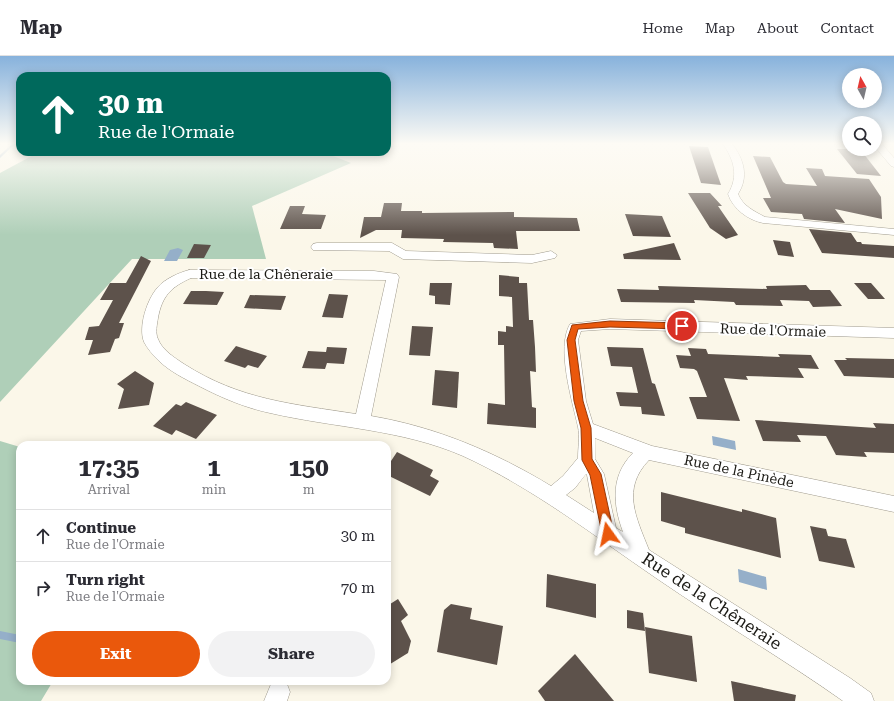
<!DOCTYPE html>
<html lang="en">
<head>
<meta charset="utf-8">
<style>
  :root { --surface:#fff; --page:#f2f2f3; --text:#2b2b33; --muted:#7c7c81; --line:#e1e1e2; --accent:#ea580c }
  body { margin:0; font-family:"Roboto Serif",serif; background:var(--page); color:var(--text); height:100vh; display:flex; flex-direction:column; font-size:15px; white-space:nowrap }
  * { box-sizing:border-box; margin:0 }
  p { font-size:13px; color:var(--muted) }
  .icon { flex:none; width:22px; height:22px; fill:none; stroke:currentColor; stroke-width:2; stroke-linecap:round; stroke-linejoin:round }
  .map { position:relative; flex:1; overflow:hidden }
  .details { position:absolute; left:16px; top:385px; width:375px; height:244px; display:flex; flex-direction:column; background:var(--surface); border-radius:12px; box-shadow:0 2px 10px #0003 }
  .details>* { flex:none }
  .hud { position:absolute; left:16px; top:16px; width:375px; height:84px; border-radius:12px; box-shadow:0 2px 10px #0003; background:#00695c; color:#fff; overflow:hidden }
  .needle { width:26px; rotate:352deg }
  .buttons { position:absolute; left:842px; top:12px; display:grid; gap:8px }
  .buttons a { display:grid; place-items:center; width:40px; height:40px; border-radius:50%; background:var(--surface); box-shadow:0 2px 10px #0003; font-size:20px }
  .pin { position:absolute; display:grid; place-items:center; width:34px; height:34px; color:#fff; margin:-17px; border:2px solid #fff; border-radius:50%; box-shadow:0 1px 4px #0007 }
  .me { position:absolute; width:44px; margin:-22px; rotate:348deg; stroke-linejoin:round; filter:drop-shadow(0 0 3px #0008) }
  .turn { display:flex; align-items:center; gap:14px; height:84px; padding:0 16px; font-size:18px }
  .turn .icon { width:52px; height:52px; stroke-width:2.5 }
  .turn b { display:block; font-size:28px; line-height:34px }
  .eta { display:flex; justify-content:space-evenly; align-items:center; height:68px; text-align:center }
  .eta b { font-size:24px; font-weight:700; line-height:28px }
  .cta { display:flex; gap:8px; margin-top:auto; padding:8px 16px }
  .cta a { flex:1; height:46px; border-radius:24px; background:var(--accent); color:#fff; font-size:16px; font-weight:700; line-height:46px; text-align:center }
  .cta a+a { background:var(--page); color:var(--text) }
  ul { padding:0; list-style:none }
  li { display:flex; align-items:center; gap:12px; height:52px; padding:0 16px; border-top:1px solid var(--line) }
  li div { flex:1 }
  li b { display:block; font-size:15px }
  li em { font-style:normal }
  header { display:flex; align-items:center; gap:24px; box-sizing:border-box; height:56px; padding:0 20px; background:var(--surface); border-bottom:1px solid var(--line) }
  header strong { font-size:19px }
  nav { display:flex; gap:22px; margin-inline-start:auto; font-size:14px }
  .map>svg:first-child { display:block }
  .forest { fill:#afcfb8 }
  .water { fill:#95afc9 }
  .lines { fill:none; stroke-linecap:round; stroke-linejoin:round }
  .stream { fill:#95afc9; fill-rule:evenodd }
  .building { fill:#5d524b }
  .street-casing { stroke:#9f9a8d; stroke-width:1 }
  .street { fill:#fff; fill-rule:evenodd }
  .route { fill:#ea580c; stroke:#983908 }
  .labels { text-anchor:middle; dominant-baseline:central; stroke-width:4; stroke-linejoin:round; paint-order:stroke }
  .street-label { font-size:14px; fill:#1b1a15; stroke:#fff }
  .near-street-label { font-size:17px; fill:#1b1a15; stroke:#fff }
</style>
</head>
<body>
<header>
<strong>Map</strong>
<nav><a>Home</a><a>Map</a><a>About</a><a>Contact</a></nav>
</header>
<div class="map">
<svg width="894" height="645" viewBox="0 0 894 645">
  <rect width="100%" height="100%" fill="#fbf7e9"/>
  <!-- forest -->
  <g class="forest">
    <path d="M 39,96 L 323,96 L 351,107 L 252,150 L 266,203 L 132,203 L 0,346 L 0,117 Z"/>
    <path d="M 0,385 L 20,391 L 20,625 L 53,625 L 41,645 L 0,645 Z"/>
  </g>
  <!-- water -->
  <g class="water">
    <path d="M 178,192 L 183,194 L 177,205 L 164,205 L 170,194 Z"/>
    <path d="M 712,380 L 735,385 L 736,394 L 713,389 Z"/>
    <path d="M 738,513 L 766,521 L 767,534 L 739,526 Z"/>
  </g>
  <g class="lines">
    <!-- stream -->
    <g class="stream">
      <path d="M 12,88 L 15,88 L 0,102 L 0,99 Z"/>
      <path d="M 0,575 L 20,579 L 20,587 L 0,583 Z"/>
    </g>
  </g>
  <!-- building -->
  <g class="building">
    <path d="M 689,90 L 708,91 L 721,129 L 701,127 Z"/>
    <path d="M 837,93 L 860,93 L 881,120 L 857,118 Z"/>
    <path d="M 753,100 L 770,101 L 783,126 L 786,128 L 817,130 L 806,112 L 822,113 L 825,120 L 869,123 L 881,141 L 882,163 L 835,153 L 845,167 L 804,163 L 802,158 L 771,156 L 763,142 L 771,142 Z"/>
    <path d="M 688,137 L 710,137 L 722,150 L 718,150 L 738,179 L 726,183 L 710,172 Z"/>
    <path d="M 384,147 L 402,147 L 401,155 L 422,155 L 422,157 L 514,156 L 514,161 L 577,162 L 580,175 L 516,175 L 518,193 L 494,192 L 493,187 L 443,186 L 444,183 L 401,182 L 402,174 L 376,174 L 360,182 L 364,161 L 381,161 Z"/>
    <path d="M 290,150 L 305,150 L 302,158 L 326,159 L 321,173 L 280,173 Z"/>
    <path d="M 625,158 L 662,160 L 671,181 L 633,180 Z"/>
    <path d="M 809,173 L 851,177 L 857,186 L 861,186 L 862,188 L 894,190 L 894,202 L 822,197 Z"/>
    <path d="M 773,184 L 790,186 L 794,201 L 778,199 Z"/>
    <path d="M 674,187 L 681,204 L 624,203 L 623,198 Z"/>
    <path d="M 194,188 L 211,189 L 204,202 L 187,202 Z"/>
    <path d="M 141,200 L 151,205 L 119,267 L 124,267 L 119,282 L 115,283 L 110,296 L 88,299 L 93,284 L 85,284 L 89,271 L 99,270 L 113,244 L 100,244 L 110,227 L 126,227 Z"/>
    <path d="M 499,219 L 519,221 L 519,227 L 527,227 L 529,264 L 533,264 L 535,291 L 536,316 L 530,315 L 532,351 L 536,352 L 536,372 L 487,368 L 488,347 L 505,349 L 504,289 L 498,289 L 498,275 L 506,276 L 506,270 L 513,271 L 512,241 L 499,240 Z"/>
    <path d="M 430,227 L 452,227 L 450,249 L 435,248 L 435,240 L 429,239 Z"/>
    <path d="M 854,227 L 871,227 L 885,243 L 868,243 Z"/>
    <path d="M 806,229 L 810,234 L 830,234 L 842,250 L 813,251 L 809,245 L 780,244 L 783,250 L 736,249 L 734,246 L 694,244 L 695,247 L 621,246 L 617,233 L 659,234 L 658,230 L 767,233 L 766,230 Z"/>
    <path d="M 191,235 L 206,235 L 224,236 L 217,249 L 183,248 Z"/>
    <path d="M 329,238 L 348,239 L 343,262 L 322,261 Z"/>
    <path d="M 250,239 L 286,240 L 281,254 L 244,252 Z"/>
    <path d="M 412,270 L 433,271 L 430,300 L 409,299 Z"/>
    <path d="M 236,290 L 267,300 L 258,312 L 248,309 L 245,312 L 224,305 Z"/>
    <path d="M 327,291 L 347,292 L 344,308 L 327,307 L 325,313 L 302,312 L 308,295 L 326,296 Z"/>
    <path d="M 607,291 L 643,292 L 652,327 L 655,328 L 665,360 L 642,358 L 641,351 L 620,350 L 616,336 L 638,337 L 632,311 L 611,310 Z"/>
    <path d="M 688,292 L 706,293 L 708,298 L 780,301 L 778,298 L 811,299 L 819,313 L 798,312 L 804,322 L 746,320 L 748,324 L 724,322 L 740,365 L 697,363 L 689,341 L 707,341 L 697,315 L 694,313 L 680,312 L 676,299 L 691,300 Z"/>
    <path d="M 845,302 L 894,303 L 894,322 L 844,320 L 834,304 L 847,304 Z"/>
    <path d="M 435,314 L 459,316 L 457,352 L 432,349 Z"/>
    <path d="M 135,315 L 154,327 L 149,349 L 118,353 L 124,333 L 117,328 Z"/>
    <path d="M 186,346 L 217,359 L 196,383 L 176,374 L 172,379 L 153,370 L 176,348 L 181,350 Z"/>
    <path d="M 755,364 L 876,372 L 873,367 L 894,368 L 894,397 L 864,396 L 867,401 L 836,399 L 826,380 L 797,379 L 801,386 L 763,385 Z"/>
    <path d="M 397,396 L 433,414 L 430,420 L 439,425 L 430,440 L 387,419 L 387,411 Z"/>
    <path d="M 661,436 L 742,456 L 742,453 L 776,462 L 781,502 L 685,477 L 685,472 L 661,465 Z"/>
    <path d="M 810,470 L 826,473 L 828,480 L 846,483 L 855,512 L 819,505 Z"/>
    <path d="M 547,518 L 596,528 L 596,562 L 546,551 Z"/>
    <path d="M 398,543 L 408,559 L 401,565 L 411,585 L 408,597 L 387,610 L 387,550 Z"/>
    <path d="M 451,548 L 472,552 L 470,563 L 503,570 L 497,609 L 437,596 L 444,554 Z"/>
    <path d="M 627,554 L 643,557 L 645,575 L 627,572 Z"/>
    <path d="M 645,571 L 692,580 L 697,626 L 649,617 Z"/>
    <path d="M 575,598 L 614,645 L 545,645 L 538,635 Z"/>
    <path d="M 731,625 L 796,639 L 795,645 L 734,645 Z"/>
  </g>
  <g class="lines">
    <!-- street casing -->
    <g class="street-casing">
      <g id="street">
        <path d="M 723,88 L 732,88 C 744,103 749,121 738,138 C 743,150 754,155 765,161 L 894,173 L 894,179 L 763,167 C 748,164 733,153 728,138 C 739,120 734,104 723,88 Z"/>
        <path d="M 875,88 L 882,88 L 894,102 L 894,111 L 891,110 L 875,91 Z"/>
        <path d="M 317,187 L 392,187 L 406,195 L 532,199 L 551,195 L 557,199 L 555,202 L 532,207 L 403,203 L 389,195 L 313,194 L 311,191 L 313,188 Z"/>
        <path d="M 189,214 L 374,215 L 397,218 L 399,221 L 371,360 C 436,371 495,396 551,430 L 563,420 L 578,402 C 578,392 580,380 578,371 C 572,344 556,292 570,268 L 610,263 L 894,272 L 894,282 L 610,273 L 581,275 L 578,284 L 586,345 L 593,368 L 652,390 L 894,440 L 894,456 L 649,404 C 621,433 636,461 649,494 L 850,622 L 871,637 L 874,645 L 843,645 C 782,602 717,564 656,522 C 593,479 533,432 463,400 C 401,373 335,372 270,357 C 246,352 222,342 199,330 C 185,323 169,315 158,304 C 153,299 147,292 144,286 C 138,271 147,243 158,231 C 165,223 178,217 189,214 ZM 191,222 L 386,224 L 356,358 C 293,348 240,344 184,308 C 175,302 162,294 158,283 C 155,277 157,268 158,262 C 162,240 171,231 191,222 ZM 595,382 L 633,397 C 610,420 613,449 623,476 L 616,472 L 604,418 L 595,403 ZM 586,418 L 587,419 L 594,457 L 566,439 L 575,432 Z"/>
        <path d="M 278,625 L 287,628 L 290,636 L 287,645 L 264,645 L 271,628 Z"/>
      </g>
    </g>
    <!-- street -->
    <use href="#street" class="street"/>
  </g>
  <!-- sky -->
  <linearGradient id="sky" x2="0" y2="1"><stop stop-color="#87b2dc"/><stop offset="0.49" stop-color="#fdfbf5"/><stop offset="1" stop-color="#fdfbf5" stop-opacity="0"/></linearGradient>
  <rect width="894" height="179" fill="url(#sky)"/>
  <!-- route -->
  <path class="route" d="M 610,265 L 682,267 L 687,270 L 682,273 L 610,271 L 578,273 L 575,284 L 583,345 L 591,372 L 592,403 L 601,418 L 614,478 L 612,482 L 608,483 L 604,482 L 602,478 L 590,419 L 582,404 L 581,372 L 574,345 L 567,284 L 572,269 Z"/>
  <g class="labels">
    <!-- street labels -->
    <g class="street-label">
      <text x="266" y="218">Rue de la Chêneraie</text>
      <text transform="translate(773 274) rotate(2)">Rue de l'Ormaie</text>
      <text transform="translate(739 415) rotate(12)">Rue de la Pinède</text>
    </g>
    <!-- near-street labels -->
    <g class="near-street-label">
      <text transform="translate(712 545) rotate(33)">Rue de la Chêneraie</text>
    </g>
  </g>
</svg>
<div class="buttons">
<a><svg class="needle" viewBox="-14 -14 28 28"><path d="M0-13l5 13h-10z" fill="#e53935"/><path d="M0 13l5-13h-10z" fill="#7c7c81"/></svg></a>
<a><svg class="icon" aria-label="search" viewBox="0 0 24 24"><circle cx="10" cy="10" r="6"/><path d="M15 15l6 6"/></svg></a>
</div>
<div class="pin" style="left:682px;top:270px;background:#d93025"><svg class="icon" aria-label="arrive" viewBox="0 0 24 24"><path d="M6 21V4h12l-3 4 3 4H6"/></svg></div>
<svg class="me" style="left:608px;top:478px" viewBox="-20 -20 40 40"><path d="M0-17L14 15 0 8-14 15z" fill="#ea580c" stroke="#fff" stroke-width="4"/></svg>
<div class="hud">
<div class="turn"><svg class="icon" aria-label="ahead" viewBox="0 0 24 24"><path d="M12 20V5M6 11l6-6 6 6"/></svg><div><b>30 m</b>Rue de l'Ormaie</div></div>
</div>
<section class="details">
<div class="eta">
<div><b>17:35</b><p>Arrival</p></div>
<div><b>1</b><p>min</p></div>
<div><b>150</b><p>m</p></div>
</div>
<ul>
<li><svg class="icon" aria-label="ahead" viewBox="0 0 24 24"><path d="M12 20V5M6 11l6-6 6 6"/></svg><div><b>Continue</b><p>Rue de l'Ormaie</p></div><em>30 m</em></li>
<li><svg class="icon" aria-label="right" viewBox="0 0 24 24"><path d="M7 20v-9h11M14 6l5 5-5 5"/></svg><div><b>Turn right</b><p>Rue de l'Ormaie</p></div><em>70 m</em></li>
</ul>
<div class="cta"><a>Exit</a><a>Share</a></div>
</section>
</div>
</body>
</html>
